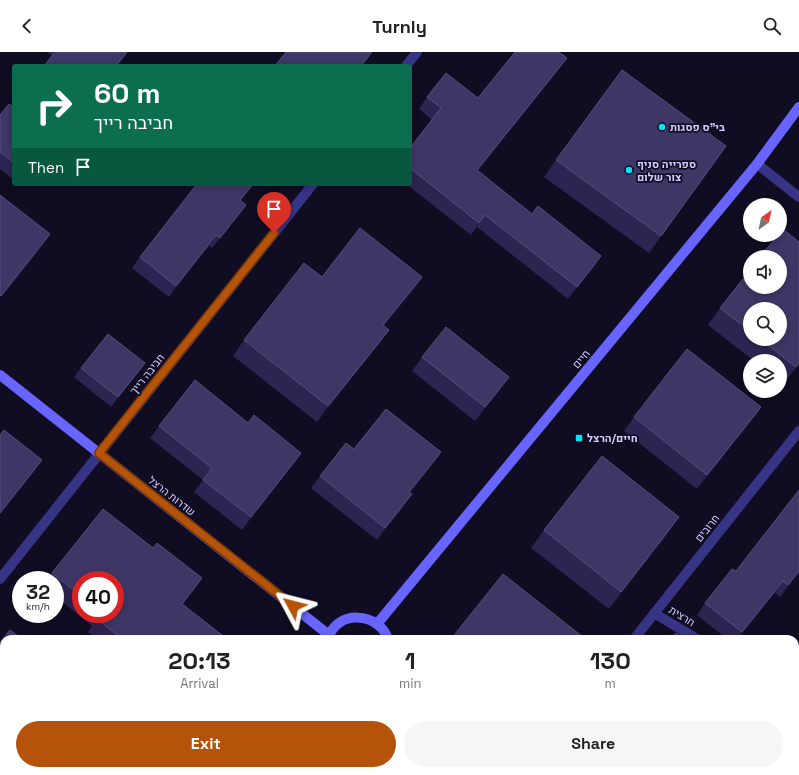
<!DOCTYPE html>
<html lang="en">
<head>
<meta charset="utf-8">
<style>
  :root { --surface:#fff; --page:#f6f6f6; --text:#222; --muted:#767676; --accent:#b45309 }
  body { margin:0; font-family:"Space Grotesk",Heebo,sans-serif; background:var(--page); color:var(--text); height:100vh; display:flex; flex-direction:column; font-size:15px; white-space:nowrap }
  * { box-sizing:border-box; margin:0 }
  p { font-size:13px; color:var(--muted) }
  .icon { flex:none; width:22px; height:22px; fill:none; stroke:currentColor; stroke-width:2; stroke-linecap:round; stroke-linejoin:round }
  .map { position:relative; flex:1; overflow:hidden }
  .sheet { position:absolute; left:0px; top:583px; width:799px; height:140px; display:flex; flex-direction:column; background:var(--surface); border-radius:12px 12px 0 0; box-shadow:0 2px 6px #0003 }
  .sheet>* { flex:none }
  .guide { position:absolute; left:12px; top:12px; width:400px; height:122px; border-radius:4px; box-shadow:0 2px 6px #0003; background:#0b6e4f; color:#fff; overflow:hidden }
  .needle { width:26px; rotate:33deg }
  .tools { position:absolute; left:743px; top:146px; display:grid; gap:8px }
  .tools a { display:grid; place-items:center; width:44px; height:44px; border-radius:50%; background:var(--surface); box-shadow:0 2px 6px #0003; font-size:20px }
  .speed { position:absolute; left:12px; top:519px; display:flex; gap:8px; font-size:20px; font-weight:700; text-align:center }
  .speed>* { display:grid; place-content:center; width:52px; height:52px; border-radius:50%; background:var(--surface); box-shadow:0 2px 6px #0003; line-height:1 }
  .speed small { font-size:10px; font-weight:400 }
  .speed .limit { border:6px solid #d22; background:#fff; color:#111 }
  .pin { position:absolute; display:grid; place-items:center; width:34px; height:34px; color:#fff; margin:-41px -17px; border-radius:50% 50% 50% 0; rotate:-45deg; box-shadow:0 0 4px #0007 }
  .pin .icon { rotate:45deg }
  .me { position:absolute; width:44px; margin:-22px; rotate:308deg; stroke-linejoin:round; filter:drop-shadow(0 0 3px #0008) }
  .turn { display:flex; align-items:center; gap:14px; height:84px; padding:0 16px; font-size:18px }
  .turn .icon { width:52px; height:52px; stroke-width:2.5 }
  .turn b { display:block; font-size:28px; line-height:34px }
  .then { display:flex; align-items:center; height:38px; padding:0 16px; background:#0003; gap:8px; font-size:15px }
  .eta { display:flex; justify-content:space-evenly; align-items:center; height:68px; text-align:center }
  .eta b { font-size:24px; font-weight:600; line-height:28px }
  .button { display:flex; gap:8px; margin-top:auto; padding:8px 16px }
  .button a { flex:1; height:46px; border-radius:24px; background:var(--accent); color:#fff; font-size:16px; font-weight:600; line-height:46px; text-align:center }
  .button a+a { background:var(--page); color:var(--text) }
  header { display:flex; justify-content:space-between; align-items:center; height:52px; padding:0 16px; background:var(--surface); font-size:18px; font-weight:600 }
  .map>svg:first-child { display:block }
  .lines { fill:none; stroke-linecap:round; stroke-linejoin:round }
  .street { stroke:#363484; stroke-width:10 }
  .secondary { stroke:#6764ff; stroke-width:10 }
  .wall { fill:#2d2451; fill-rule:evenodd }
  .shaded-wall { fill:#1a1336 }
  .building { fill:#3e3664; stroke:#564e7c }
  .route-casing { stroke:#753606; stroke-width:10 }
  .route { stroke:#b45309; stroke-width:7 }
  .poi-dot { fill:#00e2f8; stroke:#100c22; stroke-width:1.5 }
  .labels { text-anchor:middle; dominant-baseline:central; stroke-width:3.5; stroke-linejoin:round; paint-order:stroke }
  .poi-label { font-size:11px; font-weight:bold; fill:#d3cdff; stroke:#100c22; text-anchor:start }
  .street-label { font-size:11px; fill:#d3cdff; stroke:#100c22 }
</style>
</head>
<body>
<header><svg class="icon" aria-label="back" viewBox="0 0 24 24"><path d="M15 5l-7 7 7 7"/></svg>Turnly<svg class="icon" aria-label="search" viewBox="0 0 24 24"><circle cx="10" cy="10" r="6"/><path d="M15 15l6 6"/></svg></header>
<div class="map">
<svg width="799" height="723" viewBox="0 0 799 723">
  <rect width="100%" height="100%" fill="#100c22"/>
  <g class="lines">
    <!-- street -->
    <g class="street">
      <path d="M 406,14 L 417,0"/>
      <path d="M 757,112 L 799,145"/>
      <path d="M 0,527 L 313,132"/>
      <path d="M 654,561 L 697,587"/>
      <path d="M 634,587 L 799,379"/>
      <path d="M 795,619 L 799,619"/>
      <path d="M 538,719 L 543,723"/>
      <path d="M 525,723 L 528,719"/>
    </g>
    <!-- secondary -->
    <g class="secondary">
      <path d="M 0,323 L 329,583"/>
      <path d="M 377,572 L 757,112 L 799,55"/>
      <path d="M 328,587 C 336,557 379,560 388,587"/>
      <path d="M 254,723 L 257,719"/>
    </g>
  </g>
  <!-- wall -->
  <g class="wall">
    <path d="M 47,0 L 128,0 L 117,14 L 44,14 L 52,4 Z"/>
    <path d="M 558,18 L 478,119 L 532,162 L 601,204 L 593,216 L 568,247 L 477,175 L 471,183 L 406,132 L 410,132 L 410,96 L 432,68 L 419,57 L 427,45 L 478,46 Z"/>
    <path d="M 14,52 L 14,128 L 0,117 L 0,63 L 12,54 Z"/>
    <path d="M 726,94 L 649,201 L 544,125 L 556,108 Z"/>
    <path d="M 197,132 L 254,132 L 241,149 L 246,153 L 238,163 L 212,196 L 209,194 L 169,245 L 132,216 L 140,205 Z"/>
    <path d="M 799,190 L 799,313 L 783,332 L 780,330 L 780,309 L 754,309 L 708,273 L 720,256 ZM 750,257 L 780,287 L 750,287 Z"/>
    <path d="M 322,225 L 422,225 L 411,241 L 384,274 L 389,278 L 378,293 L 317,370 L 233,304 L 244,288 Z"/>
    <path d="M 422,305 L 499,339 L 475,369 L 412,319 Z"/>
    <path d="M 145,311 L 138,321 L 111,355 L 74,325 L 81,316 Z"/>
    <path d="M 761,355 L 751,369 L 697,437 L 624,379 L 634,365 Z"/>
    <path d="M 248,371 L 301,401 L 293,413 L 242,478 L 194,440 L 203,428 L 150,386 L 159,374 Z"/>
    <path d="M 354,397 L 441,400 L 433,412 L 410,441 L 403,455 L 377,488 L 311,436 L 320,424 Z"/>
    <path d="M 544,478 L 667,483 L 609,557 L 531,496 Z"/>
    <path d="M 736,519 L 799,521 L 780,545 L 775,541 L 738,587 L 727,587 L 697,563 L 705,551 Z"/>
    <path d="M 52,521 L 193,539 L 182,552 L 227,587 L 96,587 L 88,580 L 92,574 L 55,544 L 55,528 L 48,528 ZM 81,528 L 115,562 L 81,562 Z"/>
    <path d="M 799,681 L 799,723 L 778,723 L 780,719 L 795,719 L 795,689 Z"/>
    <path d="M 585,719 L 679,719 L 684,723 L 590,723 Z"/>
    <path d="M 723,719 L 735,719 L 732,723 L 728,723 Z"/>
  </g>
  <!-- shaded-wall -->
  <g class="shaded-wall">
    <path d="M 127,0 L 128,0 L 117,14 L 116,14 Z"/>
    <path d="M 372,0 L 373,0 L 362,14 L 361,14 Z"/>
    <path d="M 567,6 L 558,18 L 469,130 L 477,118 Z"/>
    <path d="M 726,94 L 714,112 L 649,201 L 661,184 Z"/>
    <path d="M 253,132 L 254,132 L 233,159 L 240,148 Z"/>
    <path d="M 485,163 L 477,175 L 471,183 L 479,171 Z"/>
    <path d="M 50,182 L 38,200 L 0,247 L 0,246 L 1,244 Z"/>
    <path d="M 216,183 L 209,194 L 169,245 L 176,234 Z"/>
    <path d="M 601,204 L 593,216 L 568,247 L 577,235 Z"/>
    <path d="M 422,225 L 411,241 L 372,289 L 383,273 Z"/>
    <path d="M 389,278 L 378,293 L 317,370 L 328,354 Z"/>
    <path d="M 799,310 L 799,313 L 783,332 L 796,315 Z"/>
    <path d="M 145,311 L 138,321 L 111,355 L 118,345 Z"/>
    <path d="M 509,325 L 499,339 L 475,369 L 485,355 Z"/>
    <path d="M 761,355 L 751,369 L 697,437 L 707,423 Z"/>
    <path d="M 441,400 L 433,412 L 401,453 L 409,440 Z"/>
    <path d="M 301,401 L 293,413 L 242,478 L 251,465 Z"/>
    <path d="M 42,408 L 34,420 L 0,463 L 0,461 Z"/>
    <path d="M 412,442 L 403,455 L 377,488 L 385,476 Z"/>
    <path d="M 679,465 L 667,483 L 609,557 L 621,540 Z"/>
    <path d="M 799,519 L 799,521 L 780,545 L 788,533 Z"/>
    <path d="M 202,526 L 193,539 L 172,565 Z"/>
    <path d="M 783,529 L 775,541 L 738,587 L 742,580 Z"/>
  </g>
  <!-- building -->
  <g class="building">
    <path d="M 55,0 L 127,0 L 116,14 L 44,14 Z"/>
    <path d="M 286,0 L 372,0 L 361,14 L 275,14 Z"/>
    <path d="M 515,0 L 559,0 L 567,6 L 477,118 L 532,162 L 538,154 L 601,204 L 577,235 L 485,163 L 479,171 L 410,116 L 410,96 L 441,56 L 427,45 L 446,21 L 478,46 Z"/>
    <path d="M 622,18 L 726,94 L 661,184 L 556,108 Z"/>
    <path d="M 9,52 L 12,54 L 14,52 L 14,111 L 0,100 L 0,63 Z"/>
    <path d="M 197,132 L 253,132 L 240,148 L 246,153 L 220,186 L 216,183 L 176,234 L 140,205 Z"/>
    <path d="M 0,143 L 50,182 L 1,244 L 0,243 Z"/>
    <path d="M 360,176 L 422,225 L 383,273 L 389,278 L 328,354 L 244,288 L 304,211 L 322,225 Z"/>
    <path d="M 783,177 L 799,190 L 799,310 L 796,315 L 760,287 L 780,287 L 780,257 L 750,257 L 750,279 L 720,256 L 750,218 L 750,235 L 780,235 L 780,205 L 760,205 L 778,183 L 780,183 L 780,180 Z"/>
    <path d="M 446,275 L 509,325 L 485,355 L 422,305 Z"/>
    <path d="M 108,282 L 145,311 L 118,345 L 81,316 Z"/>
    <path d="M 687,297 L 761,355 L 707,423 L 634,365 Z"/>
    <path d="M 195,328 L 248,371 L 254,363 L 301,401 L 251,465 L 203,428 L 212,416 L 159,374 Z"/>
    <path d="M 386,357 L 441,400 L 409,440 L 412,442 L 385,476 L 320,424 L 346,391 L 354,397 Z"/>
    <path d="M 4,378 L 42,408 L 0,461 L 0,383 Z"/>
    <path d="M 602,404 L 679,465 L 621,540 L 544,478 Z"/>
    <path d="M 799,438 L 799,519 L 788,533 L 783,529 L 742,580 L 705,551 L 732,517 L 736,519 Z"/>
    <path d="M 103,457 L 153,496 L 157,491 L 202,526 L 182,552 L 227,587 L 122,587 L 97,567 L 101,562 L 115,562 L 115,528 L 81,528 L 81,544 L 52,521 Z"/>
    <path d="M 503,522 L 583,585 L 581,587 L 451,587 Z"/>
    <path d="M 10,578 L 22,587 L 4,587 L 4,719 L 66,719 L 72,723 L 0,723 L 0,590 Z"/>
    <path d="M 676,581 L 684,587 L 672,587 Z"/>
    <path d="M 799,687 L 799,723 L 781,723 L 783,719 L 795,719 L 795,695 Z"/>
    <path d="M 336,719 L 411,719 L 417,723 L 333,723 Z"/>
    <path d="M 609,719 L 679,719 L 684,723 L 620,723 L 617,721 L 616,723 L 614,723 Z"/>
  </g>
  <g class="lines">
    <!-- route casing -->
    <g class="route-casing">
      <path id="route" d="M 274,181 L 99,401 L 293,554"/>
    </g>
    <!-- route -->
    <use href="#route" class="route"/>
  </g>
  <!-- markers -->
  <g class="poi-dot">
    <circle cx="662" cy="75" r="4"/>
    <circle cx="629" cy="118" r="4"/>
    <rect x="575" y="382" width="8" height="8" rx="2"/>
  </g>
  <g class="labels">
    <!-- poi labels -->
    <g class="poi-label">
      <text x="670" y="75">בי"ס פסגות</text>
      <text x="637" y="112">ספרייה סניף<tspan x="637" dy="13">צור שלום</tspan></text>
      <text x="587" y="386">חיים/הרצל</text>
    </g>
    <!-- street labels -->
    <g class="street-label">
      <text transform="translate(581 307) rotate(-50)">חיים</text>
      <text transform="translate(147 322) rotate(-52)">חביבה רייך</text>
      <text transform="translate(172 444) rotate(38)">שדרות הרצל</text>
      <text transform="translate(707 476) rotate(-51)">חרובים</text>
      <text transform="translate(682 564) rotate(32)">חרצית</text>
    </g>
  </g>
</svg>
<div class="tools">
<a><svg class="needle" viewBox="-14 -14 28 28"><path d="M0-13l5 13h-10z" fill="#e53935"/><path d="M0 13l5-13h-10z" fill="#767676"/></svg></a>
<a><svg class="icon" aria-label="sound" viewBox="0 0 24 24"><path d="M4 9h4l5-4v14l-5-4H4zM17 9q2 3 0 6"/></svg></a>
<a><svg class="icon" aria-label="search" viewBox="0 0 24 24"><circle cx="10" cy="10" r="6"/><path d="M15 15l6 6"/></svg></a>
<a><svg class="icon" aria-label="layers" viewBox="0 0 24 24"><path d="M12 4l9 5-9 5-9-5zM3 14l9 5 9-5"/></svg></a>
</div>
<div class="speed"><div>32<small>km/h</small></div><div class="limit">40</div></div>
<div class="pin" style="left:274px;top:181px;background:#d93025"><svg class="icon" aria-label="arrive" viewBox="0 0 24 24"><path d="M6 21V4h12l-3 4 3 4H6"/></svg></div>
<svg class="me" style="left:293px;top:554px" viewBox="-20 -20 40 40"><path d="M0-17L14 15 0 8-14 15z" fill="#b45309" stroke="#fff" stroke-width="4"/></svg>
<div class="guide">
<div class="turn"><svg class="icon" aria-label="right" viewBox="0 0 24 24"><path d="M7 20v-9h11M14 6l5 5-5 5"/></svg><div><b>60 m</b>חביבה רייך</div></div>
<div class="then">Then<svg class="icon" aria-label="arrive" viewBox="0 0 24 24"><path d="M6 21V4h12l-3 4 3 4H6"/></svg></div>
</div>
<section class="sheet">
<div class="eta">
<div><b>20:13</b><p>Arrival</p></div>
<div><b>1</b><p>min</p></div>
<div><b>130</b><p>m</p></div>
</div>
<div class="button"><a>Exit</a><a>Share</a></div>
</section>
</div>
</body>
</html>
